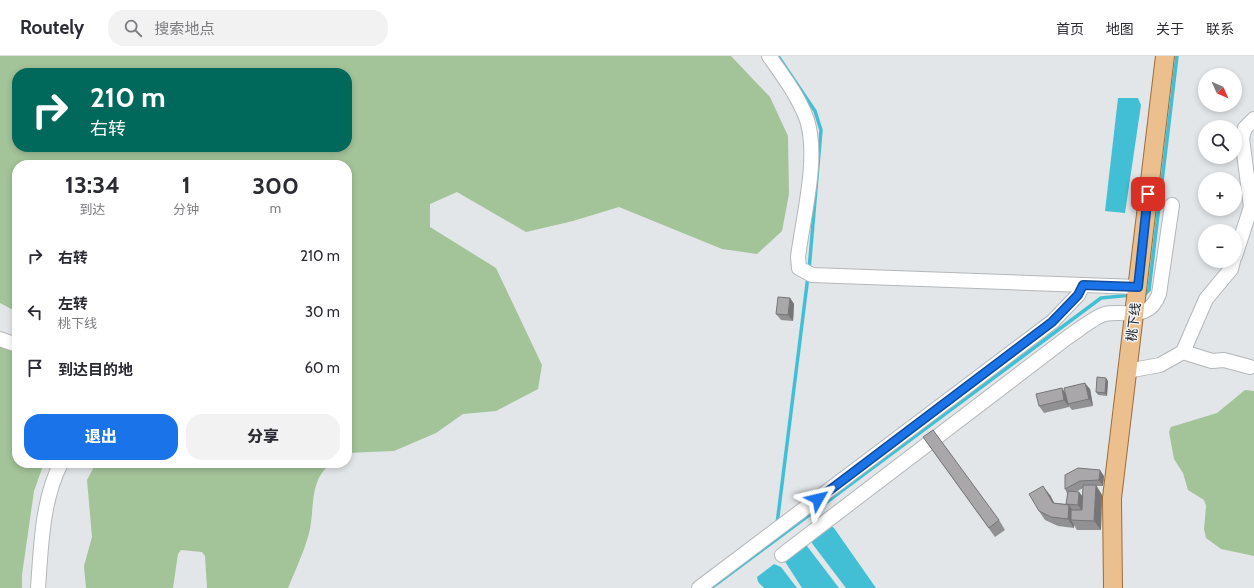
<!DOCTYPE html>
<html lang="zh">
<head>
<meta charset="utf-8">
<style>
  :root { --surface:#fff; --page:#f2f2f3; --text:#2b2b33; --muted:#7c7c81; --line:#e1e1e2; --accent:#1a73e8 }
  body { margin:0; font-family:Cabin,"Noto Sans SC",sans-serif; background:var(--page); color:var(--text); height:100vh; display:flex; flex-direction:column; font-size:15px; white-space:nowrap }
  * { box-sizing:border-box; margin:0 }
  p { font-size:13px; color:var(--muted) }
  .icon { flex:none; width:22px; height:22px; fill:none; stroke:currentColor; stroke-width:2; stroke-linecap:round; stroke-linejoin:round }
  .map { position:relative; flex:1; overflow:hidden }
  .panel { position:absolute; left:12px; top:104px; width:340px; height:308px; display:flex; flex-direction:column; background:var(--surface); border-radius:16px; box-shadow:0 2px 6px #0003 }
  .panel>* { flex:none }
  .guide { position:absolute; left:12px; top:12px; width:340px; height:84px; border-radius:16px; box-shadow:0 2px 6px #0003; background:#00695c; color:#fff; overflow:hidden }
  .needle { width:26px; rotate:135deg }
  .tools { position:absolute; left:1198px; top:12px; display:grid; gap:8px }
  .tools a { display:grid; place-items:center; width:44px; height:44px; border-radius:50%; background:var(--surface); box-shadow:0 2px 6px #0003; font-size:20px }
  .pin { position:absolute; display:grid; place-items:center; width:34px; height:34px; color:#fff; margin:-17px; border-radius:8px; box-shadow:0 2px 6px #0006 }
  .me { position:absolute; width:44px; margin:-22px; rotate:53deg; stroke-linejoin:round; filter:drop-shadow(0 0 3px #0008) }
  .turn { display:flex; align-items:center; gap:14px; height:84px; padding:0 12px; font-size:18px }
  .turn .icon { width:52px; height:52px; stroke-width:2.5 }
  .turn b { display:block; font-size:28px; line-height:34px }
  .eta { display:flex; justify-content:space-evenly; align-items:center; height:68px; text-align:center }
  .eta b { font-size:24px; font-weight:800; line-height:28px }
  .button { display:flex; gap:8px; margin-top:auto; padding:8px 12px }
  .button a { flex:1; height:46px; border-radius:16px; background:var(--accent); color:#fff; font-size:16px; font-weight:800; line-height:46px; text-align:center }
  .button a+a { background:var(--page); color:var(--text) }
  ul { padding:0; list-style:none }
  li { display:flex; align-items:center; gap:12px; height:56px; padding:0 12px }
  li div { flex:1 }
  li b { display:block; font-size:15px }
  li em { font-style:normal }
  header { display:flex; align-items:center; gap:24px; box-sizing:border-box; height:56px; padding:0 20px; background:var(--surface); border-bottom:1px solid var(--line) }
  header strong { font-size:19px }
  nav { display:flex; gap:22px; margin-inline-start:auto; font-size:14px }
  .search { width:280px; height:36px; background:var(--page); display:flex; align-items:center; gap:10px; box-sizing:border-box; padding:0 14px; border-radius:16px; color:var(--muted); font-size:15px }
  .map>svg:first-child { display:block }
  .green { fill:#a3c399; fill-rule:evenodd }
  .water { fill:#42bfd4 }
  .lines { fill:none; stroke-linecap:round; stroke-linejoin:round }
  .stream { stroke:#42bfd4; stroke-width:3.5 }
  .minor-casing { stroke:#b4b7ba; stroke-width:16 }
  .major-casing { stroke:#9c6d38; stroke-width:20 }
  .minor { stroke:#fff; stroke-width:14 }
  .major { stroke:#ebbf8e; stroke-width:18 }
  .wall { fill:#919092; fill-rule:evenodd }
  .shaded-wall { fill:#767577 }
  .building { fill:#a9a7aa; stroke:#767577 }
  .route-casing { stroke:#114b97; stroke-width:10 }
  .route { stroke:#1a73e8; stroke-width:7 }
  .labels { text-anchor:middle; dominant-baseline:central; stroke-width:3; stroke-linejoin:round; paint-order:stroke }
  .street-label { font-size:13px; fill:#212223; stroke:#f0f3f6 }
</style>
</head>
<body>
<header>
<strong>Routely</strong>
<div class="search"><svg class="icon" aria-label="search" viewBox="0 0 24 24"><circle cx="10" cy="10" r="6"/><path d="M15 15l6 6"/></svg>搜索地点</div>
<nav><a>首页</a><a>地图</a><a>关于</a><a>联系</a></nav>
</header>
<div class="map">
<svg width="1254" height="532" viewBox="0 0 1254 532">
  <rect width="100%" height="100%" fill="#e2e6e9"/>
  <!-- green -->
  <g class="green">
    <path d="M 0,0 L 731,0 L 770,41 L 788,80 L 789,138 L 782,175 L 757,198 L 722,193 L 619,151 L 573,165 L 526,176 L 457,136 L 430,148 L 430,171 L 496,212 L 542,309 L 538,333 L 496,355 L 463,358 L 436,377 L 394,395 L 347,397 L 347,109 L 17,109 L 17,256 L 0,247 ZM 17,17 L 347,17 L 347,91 L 17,91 Z"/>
    <path d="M 0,290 L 17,296 L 17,407 L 44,407 L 34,435 L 22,519 L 22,532 L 0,532 Z"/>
    <path d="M 1245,334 L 1254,335 L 1254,500 L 1221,493 L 1206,482 L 1204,473 L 1206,450 L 1204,444 L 1188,434 L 1183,417 L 1174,403 L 1169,376 L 1171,371 L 1217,357 Z"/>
    <path d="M 96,407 L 332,407 C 307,424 316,456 308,481 C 303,498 295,515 288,532 L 207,532 L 205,500 L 202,496 L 181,494 L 178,498 L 173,532 L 86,532 L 84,510 L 92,481 L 87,424 Z"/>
  </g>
  <!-- water -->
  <g class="water">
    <path d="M 1118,42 L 1138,42 L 1141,49 L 1125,157 L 1105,155 Z"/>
    <path d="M 829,468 L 834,472 L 876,532 L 846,532 L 814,490 L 810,484 Z"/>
    <path d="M 804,488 L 807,490 L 839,532 L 802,532 L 784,504 Z"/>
    <path d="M 774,508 L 781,511 L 797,532 L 764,532 L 758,526 L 757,521 Z"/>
  </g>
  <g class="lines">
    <!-- stream -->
    <g class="stream">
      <path d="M 778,0 L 815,55 L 821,74 L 809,214"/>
      <path d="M 1141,239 L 1145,238 L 1149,234 L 1177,0"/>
      <path d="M 777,468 L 808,220"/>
      <path d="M 711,532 L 1101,242 L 1131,239"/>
    </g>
    <!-- minor casing -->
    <g class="minor-casing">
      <g id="minor">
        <path d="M 769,0 C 783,20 799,41 807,64 C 819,102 803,161 798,201 L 799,212 L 812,219 L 1138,231"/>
        <path d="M 1251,151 L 1242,82 L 1245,72 L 1254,63"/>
        <path d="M 1235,200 L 1251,151 L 1254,150"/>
        <path d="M 0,283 L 17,289"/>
        <path d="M 1183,296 L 1212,305 L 1224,304 L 1250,311"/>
        <path d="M 1127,315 L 1160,309 L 1183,296 L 1206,243 L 1231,213 L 1233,205"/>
        <path d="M 782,499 L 1068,281 C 1077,275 1096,260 1105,258 C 1126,254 1149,266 1159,238 L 1172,149"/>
        <path d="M 38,532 C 41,491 42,444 61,407"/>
        <path d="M 699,532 L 1052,266 L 1078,239 L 1083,229"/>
      </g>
    </g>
    <!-- major casing -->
    <g class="major-casing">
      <path id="major" d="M 1113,532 L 1112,442 L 1165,0"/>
    </g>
    <!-- minor -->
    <use href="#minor" class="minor"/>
    <!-- major -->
    <use href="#major" class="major"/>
  </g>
  <!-- wall -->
  <g class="wall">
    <path d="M 790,242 L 794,248 L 793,265 L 781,264 L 776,258 Z"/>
    <path d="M 1108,325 L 1107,340 L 1098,339 L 1096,336 Z"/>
    <path d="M 1062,332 L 1066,338 L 1090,333 L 1093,350 L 1072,354 L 1068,349 L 1069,351 L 1044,357 L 1039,350 Z"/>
    <path d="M 923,381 L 999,464 L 1005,474 L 995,481 Z"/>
    <path d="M 1065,419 L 1104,420 L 1103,430 L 1096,430 L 1102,439 L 1101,474 L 1077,474 L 1074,469 L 1074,472 L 1058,470 L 1045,464 L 1039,455 L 1050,439 L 1054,447 L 1067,448 L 1067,437 L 1065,433 ZM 1083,432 L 1083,441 L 1076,436 Z"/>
  </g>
  <!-- shaded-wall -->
  <g class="shaded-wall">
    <path d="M 790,242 L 794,248 L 793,265 L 788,259 Z"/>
    <path d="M 1106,322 L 1108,325 L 1107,340 L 1105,337 Z"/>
    <path d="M 1085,327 L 1090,333 L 1093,350 L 1089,343 Z"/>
    <path d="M 1062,332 L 1066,339 L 1069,351 L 1064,344 Z"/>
    <path d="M 1100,414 L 1104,420 L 1103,430 L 1099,424 Z"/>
    <path d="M 1096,429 L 1102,439 L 1101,474 L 1094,465 Z"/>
    <path d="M 1043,430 L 1050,439 L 1059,456 L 1053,447 Z"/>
    <path d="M 1079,436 L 1084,442 L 1082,455 L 1078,449 Z"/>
    <path d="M 1069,449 L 1075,458 L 1071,464 L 1074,469 L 1074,472 L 1068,463 Z"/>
  </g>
  <!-- building -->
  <g class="building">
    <path d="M 778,241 L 790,242 L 788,259 L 776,258 Z"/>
    <path d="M 1097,321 L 1106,322 L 1105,337 L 1096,336 Z"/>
    <path d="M 1085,327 L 1089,343 L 1068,348 L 1064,332 Z"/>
    <path d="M 1062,332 L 1064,344 L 1039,350 L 1036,338 Z"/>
    <path d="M 933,374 L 999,464 L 989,472 L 923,381 Z"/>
    <path d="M 1078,412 L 1100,414 L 1099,424 L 1080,425 L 1065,433 L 1065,419 Z"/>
    <path d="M 1083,429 L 1096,429 L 1094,465 L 1071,464 L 1071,454 L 1082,454 Z"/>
    <path d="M 1043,430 L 1053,447 L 1069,449 L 1068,463 L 1051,461 L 1039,455 L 1029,438 Z"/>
    <path d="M 1068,435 L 1079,436 L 1078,449 L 1066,448 Z"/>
  </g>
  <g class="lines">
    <!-- route casing -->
    <g class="route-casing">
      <path id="route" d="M 818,443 L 1052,266 L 1078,239 L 1083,229 L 1138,231 L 1148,138"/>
    </g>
    <!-- route -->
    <use href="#route" class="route"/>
  </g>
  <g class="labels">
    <!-- street labels -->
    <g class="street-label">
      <text transform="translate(1133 266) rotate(-83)">桃下线</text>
    </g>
  </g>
</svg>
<div class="tools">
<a><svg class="needle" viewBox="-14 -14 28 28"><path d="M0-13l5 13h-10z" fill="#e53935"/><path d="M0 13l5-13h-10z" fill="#7c7c81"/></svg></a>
<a><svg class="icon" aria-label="search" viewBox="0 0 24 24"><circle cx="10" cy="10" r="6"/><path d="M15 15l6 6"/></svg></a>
<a>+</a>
<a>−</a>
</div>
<div class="pin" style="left:1148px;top:138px;background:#d93025"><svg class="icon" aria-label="arrive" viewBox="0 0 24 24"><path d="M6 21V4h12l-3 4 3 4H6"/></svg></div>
<svg class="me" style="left:818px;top:443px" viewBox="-20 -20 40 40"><path d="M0-17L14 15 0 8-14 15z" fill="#1a73e8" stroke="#fff" stroke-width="4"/></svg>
<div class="guide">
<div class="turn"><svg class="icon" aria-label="right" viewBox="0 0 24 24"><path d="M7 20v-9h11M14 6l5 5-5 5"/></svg><div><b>210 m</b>右转</div></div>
</div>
<section class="panel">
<div class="eta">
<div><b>13:34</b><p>到达</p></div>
<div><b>1</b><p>分钟</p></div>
<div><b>300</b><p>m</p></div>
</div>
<ul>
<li><svg class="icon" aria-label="right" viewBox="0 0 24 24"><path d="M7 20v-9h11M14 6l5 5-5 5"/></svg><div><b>右转</b></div><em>210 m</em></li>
<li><svg class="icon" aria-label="left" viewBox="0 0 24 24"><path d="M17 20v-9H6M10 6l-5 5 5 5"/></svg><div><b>左转</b><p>桃下线</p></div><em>30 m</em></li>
<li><svg class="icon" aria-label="arrive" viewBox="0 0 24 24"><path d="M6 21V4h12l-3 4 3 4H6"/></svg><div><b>到达目的地</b></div><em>60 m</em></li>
</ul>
<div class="button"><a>退出</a><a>分享</a></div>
</section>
</div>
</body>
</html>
